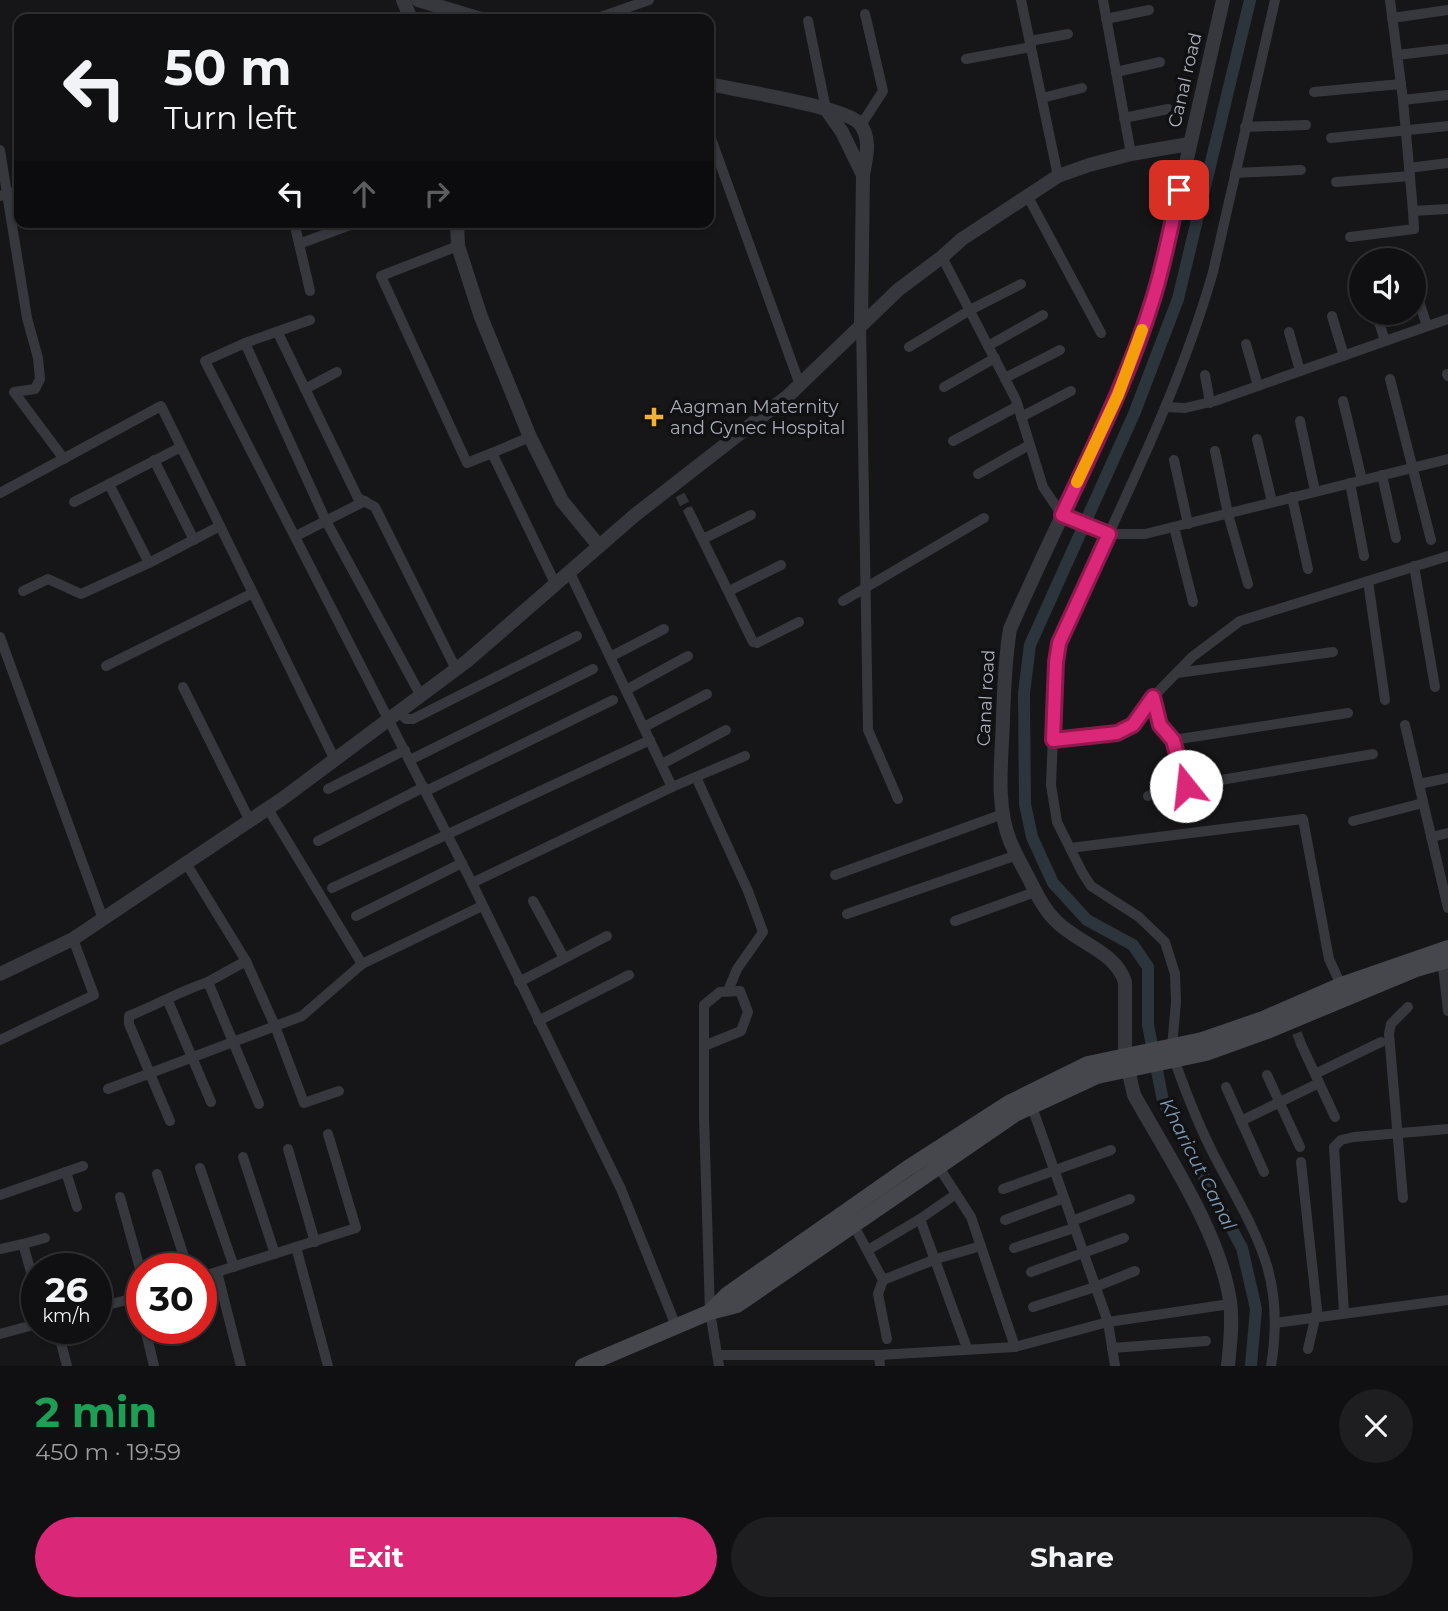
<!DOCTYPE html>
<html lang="en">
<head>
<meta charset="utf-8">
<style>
  :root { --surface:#101012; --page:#1e1e20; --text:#f1f3f6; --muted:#9c9d9f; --line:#303032; --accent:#db2777 }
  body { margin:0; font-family:Montserrat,sans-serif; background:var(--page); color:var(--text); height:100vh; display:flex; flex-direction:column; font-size:26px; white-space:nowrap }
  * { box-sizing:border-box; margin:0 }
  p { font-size:23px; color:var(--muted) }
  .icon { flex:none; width:38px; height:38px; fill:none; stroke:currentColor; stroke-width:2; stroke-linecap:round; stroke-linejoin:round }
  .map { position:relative; height:1366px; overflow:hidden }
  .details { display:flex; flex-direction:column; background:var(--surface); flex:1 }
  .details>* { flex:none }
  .guide { position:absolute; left:14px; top:14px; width:700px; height:214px; border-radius:14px; box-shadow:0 2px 5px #0004,0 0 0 2px var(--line); background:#101012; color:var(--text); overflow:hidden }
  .controls { position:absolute; left:1349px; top:248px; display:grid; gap:14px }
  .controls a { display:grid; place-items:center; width:77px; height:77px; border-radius:50%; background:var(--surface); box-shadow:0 2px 5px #0004,0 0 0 2px var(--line); font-size:35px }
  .speed { position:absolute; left:21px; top:1253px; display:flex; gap:14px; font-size:35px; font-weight:700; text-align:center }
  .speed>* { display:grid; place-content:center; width:91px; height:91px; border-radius:50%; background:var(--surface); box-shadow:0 2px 5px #0004,0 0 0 2px var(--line); line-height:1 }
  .speed small { font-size:18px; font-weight:400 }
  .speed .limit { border:10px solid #d22; background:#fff; color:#111 }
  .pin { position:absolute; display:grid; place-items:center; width:60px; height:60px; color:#fff; margin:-30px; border-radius:14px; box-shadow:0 4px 10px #0006 }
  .me { position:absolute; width:77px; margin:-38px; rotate:344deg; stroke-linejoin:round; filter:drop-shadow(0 0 5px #0008) }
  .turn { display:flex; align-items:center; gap:24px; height:147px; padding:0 35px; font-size:32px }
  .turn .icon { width:91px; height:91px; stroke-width:2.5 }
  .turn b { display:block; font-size:49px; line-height:60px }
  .lanes { display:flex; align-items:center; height:66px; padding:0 35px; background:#0003; justify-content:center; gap:35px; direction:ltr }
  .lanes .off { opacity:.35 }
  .round { display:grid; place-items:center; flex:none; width:74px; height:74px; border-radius:37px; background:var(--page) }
  .head { display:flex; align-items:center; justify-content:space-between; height:119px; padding:0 35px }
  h1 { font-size:42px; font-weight:700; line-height:52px; color:#1e9e55 }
  .button { display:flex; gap:14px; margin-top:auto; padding:14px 35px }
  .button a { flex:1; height:80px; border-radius:42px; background:var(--accent); color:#fff; font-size:28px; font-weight:700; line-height:80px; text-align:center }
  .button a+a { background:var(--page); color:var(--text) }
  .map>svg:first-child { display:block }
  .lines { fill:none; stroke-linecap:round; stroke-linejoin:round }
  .canal { stroke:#2c353c; stroke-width:12 }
  .minor-tunnel { stroke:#333438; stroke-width:10; stroke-dasharray:10 5; stroke-linecap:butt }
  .minor { stroke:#37383d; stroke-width:10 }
  .tertiary { stroke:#37383d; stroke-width:14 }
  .secondary { stroke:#45474d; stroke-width:16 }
  .route-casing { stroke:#8e194d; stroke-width:18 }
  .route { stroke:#db2777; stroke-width:12 }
  .slow { stroke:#f59e0b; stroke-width:12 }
  .poi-dot { fill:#f2b134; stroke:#111113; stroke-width:2.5 }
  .labels { text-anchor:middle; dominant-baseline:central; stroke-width:7; stroke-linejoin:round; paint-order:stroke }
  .street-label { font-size:18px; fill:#a8adb8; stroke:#111113 }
  .poi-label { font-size:18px; fill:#a8adb8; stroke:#111113; text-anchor:start }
  .water-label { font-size:19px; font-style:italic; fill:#7f9bb3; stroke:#111113 }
</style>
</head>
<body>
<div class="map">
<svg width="1448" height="1366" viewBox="0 0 1448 1366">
  <rect width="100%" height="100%" fill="#161618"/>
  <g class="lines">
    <!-- canal -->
    <path class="canal" d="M 1250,0 L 1178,299 L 1134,414 L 1030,645 L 1024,693 L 1025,804 L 1032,837 L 1053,883 L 1087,920 L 1133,945 L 1148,967 L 1148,1025 L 1163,1101 L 1242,1248 L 1256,1309 L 1251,1366"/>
    <!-- minor-tunnel -->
    <g class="minor-tunnel">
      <path d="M 680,495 L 689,512"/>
      <path d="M 1297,1033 L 1301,1044"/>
    </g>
    <!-- minor -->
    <g class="minor">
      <path d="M 1021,0 L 1058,176"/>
      <path d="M 1103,0 L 1131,154"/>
      <path d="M 1390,0 L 1403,100 L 1413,211 L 1448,209"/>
      <path d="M 1392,18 L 1448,10"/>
      <path d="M 595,19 L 649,0"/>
      <path d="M 1106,19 L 1149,10"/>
      <path d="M 808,21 L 826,109"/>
      <path d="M 1030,41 L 1068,34"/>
      <path d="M 1397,55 L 1448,49"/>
      <path d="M 966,59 L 1031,47"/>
      <path d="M 1116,72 L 1160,62"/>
      <path d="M 1314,92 L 1401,84"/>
      <path d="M 1042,98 L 1082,88"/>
      <path d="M 1403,100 L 1448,95"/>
      <path d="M 1124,118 L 1168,109"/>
      <path d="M 861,125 L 883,91 L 865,14"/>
      <path d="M 1245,127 L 1306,125"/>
      <path d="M 709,133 L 800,385"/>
      <path d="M 1331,138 L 1448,126"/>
      <path d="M 0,150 L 27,318 L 38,358 L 40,379 L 35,389 L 14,392 L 64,459"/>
      <path d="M 1409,168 L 1448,163"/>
      <path d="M 1235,173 L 1301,170"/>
      <path d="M 1336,182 L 1410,176"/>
      <path d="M 1027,195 L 1101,333"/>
      <path d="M 0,196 L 19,191"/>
      <path d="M 294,222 L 310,291"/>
      <path d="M 1350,237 L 1414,229 L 1413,211"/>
      <path d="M 299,244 L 358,222"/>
      <path d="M 458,246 L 381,276 L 467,463 L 492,453"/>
      <path d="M 942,257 L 1016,400 L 1043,487 L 1062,515 L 1109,534 L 1145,534 L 1448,459"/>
      <path d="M 1414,286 L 1427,326"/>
      <path d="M 1376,313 L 1385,341"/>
      <path d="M 1332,316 L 1344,356"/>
      <path d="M 861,324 L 868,730 L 898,799"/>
      <path d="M 1289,332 L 1300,371"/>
      <path d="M 278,333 L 358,498 L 375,507 L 456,669"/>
      <path d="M 245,343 L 310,320"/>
      <path d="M 1246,344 L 1258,386"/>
      <path d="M 988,346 L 1043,315"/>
      <path d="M 909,347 L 970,310 L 1021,284"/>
      <path d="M 1447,374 L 1448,376"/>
      <path d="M 1205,375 L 1210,403"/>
      <path d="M 1005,378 L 1060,350"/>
      <path d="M 1390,379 L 1431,540"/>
      <path d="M 944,387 L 995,358"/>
      <path d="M 305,389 L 337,372"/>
      <path d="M 1343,401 L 1362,480"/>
      <path d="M 1167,407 L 1185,408 L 1215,401 L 1448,319"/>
      <path d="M 1021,417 L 1071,391"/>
      <path d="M 1300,421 L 1315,491"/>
      <path d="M 530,437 L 492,453 L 555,583"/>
      <path d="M 1257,439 L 1272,502"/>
      <path d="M 953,441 L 1018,406"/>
      <path d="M 1215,451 L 1228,514 L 1248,584"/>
      <path d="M 154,460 L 194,540"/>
      <path d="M 1174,460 L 1188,524"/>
      <path d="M 978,474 L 1029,445"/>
      <path d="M 1382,475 L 1396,538"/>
      <path d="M 1350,483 L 1364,556"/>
      <path d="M 109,484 L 149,563"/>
      <path d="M 0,493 L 161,406 L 335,760"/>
      <path d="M 1292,497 L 1308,569"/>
      <path d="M 74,502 L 181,447"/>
      <path d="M 689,512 L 753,642 L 757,643 L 799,622"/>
      <path d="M 1174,527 L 1193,602"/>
      <path d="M 296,536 L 365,501"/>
      <path d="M 703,539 L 751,515"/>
      <path d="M 1414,566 L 1435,687"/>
      <path d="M 569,571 L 672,787"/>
      <path d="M 1368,581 L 1385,700"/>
      <path d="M 23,591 L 48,579 L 81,594 L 149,563 L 220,526"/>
      <path d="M 729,591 L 781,565"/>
      <path d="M 843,601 L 984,518"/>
      <path d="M 0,637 L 103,919"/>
      <path d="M 610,657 L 664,629"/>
      <path d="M 106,666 L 253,593"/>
      <path d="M 1177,673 L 1333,652"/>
      <path d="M 183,687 L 250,821"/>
      <path d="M 626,690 L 688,656"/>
      <path d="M 421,696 L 326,521 L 245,343 L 205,361 L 472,883 L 621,1189 L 676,1326"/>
      <path d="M 1153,697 L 1160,725 L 1173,740"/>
      <path d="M 399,712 L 406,719 L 413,719 L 577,636"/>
      <path d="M 1348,713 L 1173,740 L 1186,786 L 1373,754"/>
      <path d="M 1405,725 L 1448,908"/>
      <path d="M 644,727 L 707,694"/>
      <path d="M 1053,740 L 1117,733 L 1133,725 L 1153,697 L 1192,657 L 1240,621 L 1448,556"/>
      <path d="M 410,760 L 593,669"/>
      <path d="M 662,764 L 726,730"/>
      <path d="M 696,777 L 748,891 L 763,932 L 737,969 L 728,991"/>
      <path d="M 1419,784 L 1448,778"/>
      <path d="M 328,789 L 405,750"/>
      <path d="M 426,791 L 613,700"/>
      <path d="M 1148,796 L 1186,786"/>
      <path d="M 268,809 L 362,964"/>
      <path d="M 1353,821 L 1423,803"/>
      <path d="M 1431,837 L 1448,833"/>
      <path d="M 318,841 L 424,787"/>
      <path d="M 1070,848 L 1303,819 L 1329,959 L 1341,985"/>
      <path d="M 186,863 L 246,961 L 275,1026 L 304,1103 L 339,1091"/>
      <path d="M 835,875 L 1003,814"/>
      <path d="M 472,883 L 672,787 L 745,756"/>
      <path d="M 332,888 L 650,740"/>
      <path d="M 533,901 L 564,958"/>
      <path d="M 847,914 L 1017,855"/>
      <path d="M 356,916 L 462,863"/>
      <path d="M 955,921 L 1035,892"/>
      <path d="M 1442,958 L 1448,1011"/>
      <path d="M 208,982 L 246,961"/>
      <path d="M 519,982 L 607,936"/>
      <path d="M 168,1001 L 211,1102"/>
      <path d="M 538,1021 L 629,975"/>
      <path d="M 0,1040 L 94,995 L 73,939"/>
      <path d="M 1301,1044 L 1335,1117"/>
      <path d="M 704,1046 L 741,1031 L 748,1012 L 740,991 L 720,992 L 704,1005 L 704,1117 L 710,1312 L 719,1366"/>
      <path d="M 1315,1074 L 1381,1042"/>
      <path d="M 1267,1075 L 1300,1147"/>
      <path d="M 1226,1087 L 1264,1172"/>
      <path d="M 108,1089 L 302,1016 L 362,964 L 482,906"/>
      <path d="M 1032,1107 L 1108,1322 L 1115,1366"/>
      <path d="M 170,1121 L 129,1024 L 129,1016 C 157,1005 180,991 208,982 L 259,1104"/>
      <path d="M 1241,1121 L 1319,1083"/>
      <path d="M 288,1149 L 315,1242"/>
      <path d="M 243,1157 L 275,1254"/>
      <path d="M 1301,1162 L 1317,1310 L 1308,1349"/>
      <path d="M 938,1166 L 971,1217 L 1015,1347"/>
      <path d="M 200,1168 L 234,1267"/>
      <path d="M 66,1172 L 77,1207"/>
      <path d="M 157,1174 L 188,1269"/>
      <path d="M 1003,1189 L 1111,1150"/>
      <path d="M 0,1195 L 83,1166"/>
      <path d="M 120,1197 L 142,1276"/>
      <path d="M 1403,1198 L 1389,1034 L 1391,1024 L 1408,1007"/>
      <path d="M 920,1219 L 967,1348"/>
      <path d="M 1005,1220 L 1064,1198"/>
      <path d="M 1072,1221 L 1130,1199"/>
      <path d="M 853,1224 L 883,1280 L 878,1294 L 887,1339"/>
      <path d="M 23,1244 L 45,1238"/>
      <path d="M 296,1247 L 328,1366"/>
      <path d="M 1014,1248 L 1074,1228"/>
      <path d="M 0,1249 L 23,1244 L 37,1293"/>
      <path d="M 868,1250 L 920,1219 L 956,1194"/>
      <path d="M 217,1272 L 241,1366"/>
      <path d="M 1031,1272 L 1124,1238"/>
      <path d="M 201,1277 L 356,1228 L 328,1134"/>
      <path d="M 883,1280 L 936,1259 L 981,1246"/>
      <path d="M 137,1297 L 142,1316"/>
      <path d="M 1033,1307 L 1095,1287 L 1135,1271"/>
      <path d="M 96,1308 L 142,1296"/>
      <path d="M 1344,1313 L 1334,1147 L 1341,1140 L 1354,1137 L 1448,1129"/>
      <path d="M 1275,1323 L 1448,1300"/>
      <path d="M 57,1328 L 67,1366"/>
      <path d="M 145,1328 L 154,1366"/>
      <path d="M 0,1334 L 37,1324"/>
      <path d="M 1112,1348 L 1206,1341"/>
      <path d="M 718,1355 L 879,1355 L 880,1366"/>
      <path d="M 879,1355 L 1015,1347 L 1108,1322 L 1230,1304"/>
      <path d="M 1271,1366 C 1286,1275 1256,1235 1216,1159 C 1199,1127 1186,1093 1174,1059 L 1172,1047 L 1176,1002 L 1175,974 L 1165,942 L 1139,917 L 1091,886 L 1082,872 L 1057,822 L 1051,785 L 1056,662 L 1059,643 C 1113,520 1176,402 1213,272 L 1275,0"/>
    </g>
    <!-- tertiary -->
    <g class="tertiary">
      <path d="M 403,0 L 411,19"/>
      <path d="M 418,0 L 481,19"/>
      <path d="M 1223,0 L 1164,260 C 1128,389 1064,506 1010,629 C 1005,659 1004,688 1003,719 C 1002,758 995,803 1010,841 C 1015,853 1021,864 1027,875 C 1035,890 1042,907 1055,920 C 1076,943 1115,950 1125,982 L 1125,1056 L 1134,1095 C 1168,1156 1220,1233 1230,1301 C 1233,1322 1230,1345 1228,1366"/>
      <path d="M 709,84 C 736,90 845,107 859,123 C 872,137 866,159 863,175 L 861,324"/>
      <path d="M 826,109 L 842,132 L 863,175"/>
      <path d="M 457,222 L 458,246 L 481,317 L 530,437 L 562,501 L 599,546"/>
      <path d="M 0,974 L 73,939 L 282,799 L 467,661 L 635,515 L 788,396 L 898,290 L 942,257 L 962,239 L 1058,176 L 1089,165 L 1131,154 L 1189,144"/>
    </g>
    <!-- secondary -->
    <g class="secondary">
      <path d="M 712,1310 L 728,1294 L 908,1168 L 1009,1103 L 1088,1064 L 1202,1040 L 1263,1019 L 1341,985 L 1448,948"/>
      <path d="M 583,1366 L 710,1312 L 737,1305 L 1015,1114 L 1097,1076 L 1206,1053 L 1267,1031 L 1416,969 L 1448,960"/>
    </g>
  </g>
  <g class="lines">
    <!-- route casing -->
    <g class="route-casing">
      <path id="route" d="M 1179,190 C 1171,227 1164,264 1153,299 C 1130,374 1095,444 1062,515 L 1109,534 L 1059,643 L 1056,662 L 1053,740 L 1117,733 L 1133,725 L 1153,697 L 1160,725 L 1173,740 L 1186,786"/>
    </g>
    <!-- route -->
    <use href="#route" class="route"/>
    <!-- slow -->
    <path class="slow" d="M 1077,482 L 1118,395 L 1142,330"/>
  </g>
  <!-- markers -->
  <path class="poi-dot" d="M650.5 406.5h7v7h7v7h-7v7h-7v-7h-7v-7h7z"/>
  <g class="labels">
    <!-- street labels -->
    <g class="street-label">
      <text transform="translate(1185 80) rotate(-77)">Canal road</text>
      <text transform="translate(986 698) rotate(-87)">Canal road</text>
    </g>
    <!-- poi labels -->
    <g class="poi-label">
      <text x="670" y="407">Aagman Maternity<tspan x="670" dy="21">and Gynec Hospital</tspan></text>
    </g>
    <!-- water labels -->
    <g class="water-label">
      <text transform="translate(1198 1164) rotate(63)">Kharicut Canal</text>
    </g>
  </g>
</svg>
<div class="controls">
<a><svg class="icon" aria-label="sound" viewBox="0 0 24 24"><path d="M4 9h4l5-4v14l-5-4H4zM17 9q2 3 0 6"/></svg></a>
</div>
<div class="speed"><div>26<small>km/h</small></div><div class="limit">30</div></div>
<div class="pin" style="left:1179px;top:190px;background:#d93025"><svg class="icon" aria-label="arrive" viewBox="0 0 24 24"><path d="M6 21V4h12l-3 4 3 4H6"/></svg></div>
<svg class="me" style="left:1186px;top:786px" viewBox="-20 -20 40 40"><circle r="19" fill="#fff"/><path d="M0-13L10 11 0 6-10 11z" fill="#db2777"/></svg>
<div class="guide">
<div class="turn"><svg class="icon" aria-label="left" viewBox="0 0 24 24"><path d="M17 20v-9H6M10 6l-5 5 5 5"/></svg><div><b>50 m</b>Turn left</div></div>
<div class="lanes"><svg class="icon" aria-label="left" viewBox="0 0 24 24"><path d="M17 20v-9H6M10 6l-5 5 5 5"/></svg><svg class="icon off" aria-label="ahead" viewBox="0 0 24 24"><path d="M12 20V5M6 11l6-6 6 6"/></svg><svg class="icon off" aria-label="right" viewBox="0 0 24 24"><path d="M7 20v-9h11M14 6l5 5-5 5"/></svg></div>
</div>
</div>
<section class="details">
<div class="head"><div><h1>2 min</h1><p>450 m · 19:59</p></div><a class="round"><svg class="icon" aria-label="close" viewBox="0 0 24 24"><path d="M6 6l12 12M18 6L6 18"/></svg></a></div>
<div class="button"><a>Exit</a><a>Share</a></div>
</section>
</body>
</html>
